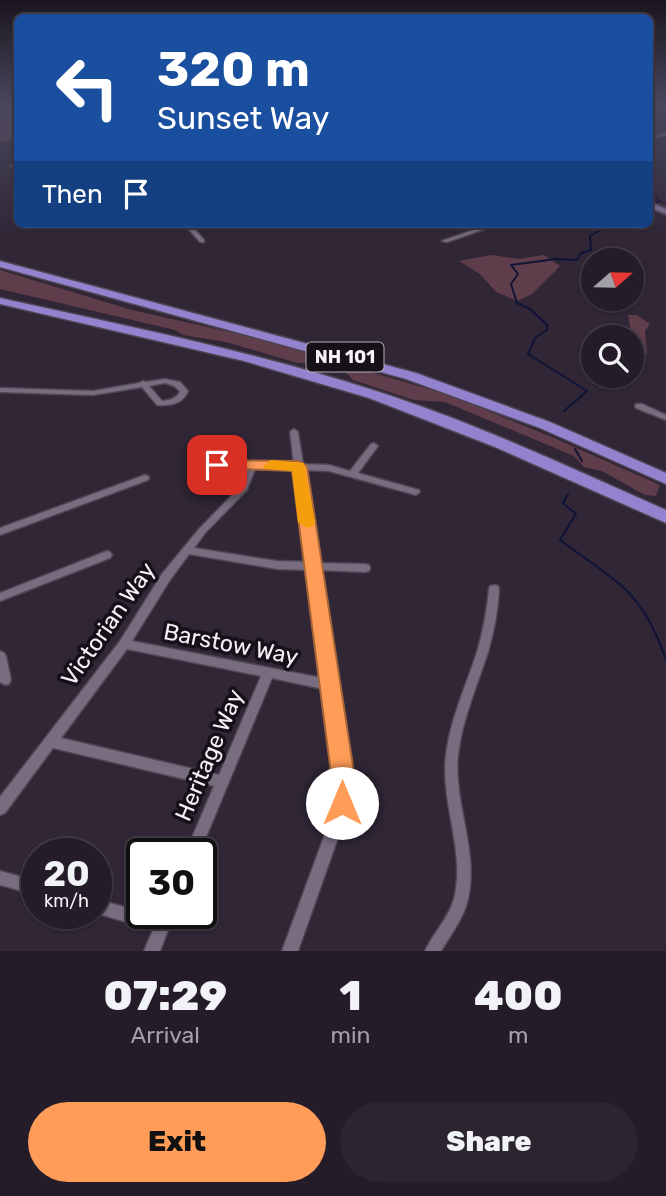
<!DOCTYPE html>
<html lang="en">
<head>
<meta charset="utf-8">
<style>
  :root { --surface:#241c28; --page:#2c2530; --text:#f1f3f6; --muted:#a3a1a8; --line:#413a45; --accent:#fe9c58 }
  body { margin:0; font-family:Rubik,sans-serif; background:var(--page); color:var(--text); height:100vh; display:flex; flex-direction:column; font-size:26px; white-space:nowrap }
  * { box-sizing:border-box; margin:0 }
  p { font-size:23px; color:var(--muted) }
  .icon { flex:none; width:38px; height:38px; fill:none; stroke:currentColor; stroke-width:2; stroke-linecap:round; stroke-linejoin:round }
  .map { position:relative; height:951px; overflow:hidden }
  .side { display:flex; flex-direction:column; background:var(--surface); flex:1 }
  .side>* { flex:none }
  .banner { position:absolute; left:14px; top:14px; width:639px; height:214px; border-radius:10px; box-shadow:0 2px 5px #0004,0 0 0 2px var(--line); background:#1a4fa0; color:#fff; overflow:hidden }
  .needle { width:46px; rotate:70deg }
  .controls { position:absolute; left:581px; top:248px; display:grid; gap:14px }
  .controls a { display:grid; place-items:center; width:63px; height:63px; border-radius:50%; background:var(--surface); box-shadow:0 2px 5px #0004,0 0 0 2px var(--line); font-size:35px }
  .speed { position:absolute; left:21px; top:838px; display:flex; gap:14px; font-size:35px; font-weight:700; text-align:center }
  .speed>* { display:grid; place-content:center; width:91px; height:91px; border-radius:50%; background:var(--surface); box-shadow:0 2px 5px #0004,0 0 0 2px var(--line); line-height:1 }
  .speed small { font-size:18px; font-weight:400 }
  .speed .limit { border:4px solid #111; border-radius:10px; background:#fff; color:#111 }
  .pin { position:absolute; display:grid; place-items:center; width:60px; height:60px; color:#fff; margin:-30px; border-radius:14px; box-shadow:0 4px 10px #0006 }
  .me { position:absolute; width:77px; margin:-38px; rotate:0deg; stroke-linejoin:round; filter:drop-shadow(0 0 5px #0008) }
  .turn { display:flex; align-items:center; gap:24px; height:147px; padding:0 28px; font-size:32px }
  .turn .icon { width:91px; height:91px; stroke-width:2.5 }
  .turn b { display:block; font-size:49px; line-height:60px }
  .then { display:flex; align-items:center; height:66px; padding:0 28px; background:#0003; gap:14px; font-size:26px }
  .eta { display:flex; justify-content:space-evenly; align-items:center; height:119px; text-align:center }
  .eta b { font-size:42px; font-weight:800; line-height:49px }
  .cta { display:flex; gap:14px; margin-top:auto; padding:14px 28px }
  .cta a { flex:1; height:80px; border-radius:42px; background:var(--accent); color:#111; font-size:28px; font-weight:800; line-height:80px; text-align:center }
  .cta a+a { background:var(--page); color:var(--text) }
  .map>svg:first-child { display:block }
  .green { fill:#603d4b }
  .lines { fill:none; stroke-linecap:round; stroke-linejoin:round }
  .stream { stroke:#0f1436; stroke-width:2 }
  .street-casing { stroke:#4e4552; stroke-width:3 }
  .secondary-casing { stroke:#4e4552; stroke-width:4 }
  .highway-casing { stroke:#4e4552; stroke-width:3 }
  .street { fill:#786c7f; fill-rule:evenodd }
  .secondary { fill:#807397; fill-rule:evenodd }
  .highway { fill:#9383ce; fill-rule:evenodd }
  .route { fill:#fe9c58; stroke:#a56539; stroke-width:2 }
  .slow { fill:#f59e0b }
  .labels { text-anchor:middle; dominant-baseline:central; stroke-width:7; stroke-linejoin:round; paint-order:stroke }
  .shield { fill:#161118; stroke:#b4adb7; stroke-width:2 }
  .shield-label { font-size:18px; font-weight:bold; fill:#f7f0fb }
  .near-street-label { font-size:23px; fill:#f7f0fb; stroke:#161118 }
</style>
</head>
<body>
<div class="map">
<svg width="666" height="951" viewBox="0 0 666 951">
  <rect width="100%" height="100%" fill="#302636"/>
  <!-- green -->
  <g class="green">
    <path d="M 2,105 L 17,105 L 17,139 L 0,142 L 0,107 Z"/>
    <path d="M 491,255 L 519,259 L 544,255 L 560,266 L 532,294 L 517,301 L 496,292 L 480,274 L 459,261 Z"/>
    <path d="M 0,270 L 132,310 L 252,337 L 452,396 L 554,438 L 660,485 L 656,496 L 645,495 L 602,471 L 584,467 L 574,456 L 445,402 L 414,400 L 353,380 L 345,371 L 315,363 L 297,363 L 226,342 L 183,335 L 175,330 L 0,289 Z"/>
    <path d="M 628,315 L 637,315 L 650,324 L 645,331 L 647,354 L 632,368 L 632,338 L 629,338 L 631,332 Z"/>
  </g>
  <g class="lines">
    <!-- stream -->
    <g class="stream">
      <path d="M 649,192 L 652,193"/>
      <path d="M 654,196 L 660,201 L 654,203"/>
      <path d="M 564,411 L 587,391 L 528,354 L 535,338 L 547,330 L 547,325 L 530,309 L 517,303 L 511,284 L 518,274 L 511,265 L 556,259 L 577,260 L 581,253 L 591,250 L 590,236 L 611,224"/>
      <path d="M 575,449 L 582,461"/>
      <path d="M 568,494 L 563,503 L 576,514 L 560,540 C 616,582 642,589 666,660"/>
    </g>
    <!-- street casing -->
    <g class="street-casing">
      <g id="street">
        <path d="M 666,133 L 666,135 L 657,137 L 655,136 Z"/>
        <path d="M 16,159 L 18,159 L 18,163 L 15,166 L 18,168 L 18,172 L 11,166 Z"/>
        <path d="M 184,224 L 190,224 L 204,240 L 204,242 L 200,242 Z"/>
        <path d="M 491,224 L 499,224 L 447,242 L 442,241 Z"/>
        <path d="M 165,379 L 180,382 L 188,391 C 183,404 170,406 157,405 L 142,387 L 93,395 L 0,392 L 0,388 L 93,391 L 139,383 L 143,381 L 146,382 ZM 165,383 L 174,386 L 180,391 C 177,399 169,400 162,401 L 149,386 Z"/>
        <path d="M 636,404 L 642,404 L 666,415 L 666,420 L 636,408 L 635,406 Z"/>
        <path d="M 294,429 L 298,432 L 303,464 L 329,465 L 350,471 L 371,444 L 374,443 L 378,446 L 358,473 L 419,490 L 420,492 L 416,495 L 329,471 L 304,470 L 317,563 L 365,564 L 369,565 L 370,568 L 369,571 L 365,572 L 318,570 L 334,681 L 336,685 L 335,687 L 350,790 L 346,815 L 298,951 L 282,951 L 332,815 L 336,790 L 323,689 L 272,678 L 199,854 L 185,854 L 214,786 L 53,748 L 5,813 L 0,815 L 0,797 L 120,641 L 162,574 L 199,529 L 240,487 L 247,469 L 217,468 L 214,467 L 213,465 L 214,463 L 294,464 L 290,432 ZM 255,469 L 295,470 L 307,562 L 277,561 L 194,548 L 205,533 L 247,490 ZM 189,554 L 277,569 L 308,570 L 322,678 L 132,641 L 170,580 ZM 127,649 L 261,676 L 219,775 L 61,738 Z"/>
        <path d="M 145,475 L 148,476 L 149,478 L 148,480 L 0,535 L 0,528 Z"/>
        <path d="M 107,551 L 110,552 L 112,555 L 110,558 L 0,601 L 0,593 Z"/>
        <path d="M 494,585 L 498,586 L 499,589 C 498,611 494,631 488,652 C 477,686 462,720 458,755 C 453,803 479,850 468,899 C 464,918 451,934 441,951 L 425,951 C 433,933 449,918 454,899 C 466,851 440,803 446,755 C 450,720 466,686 477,652 C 483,631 487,611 489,589 L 490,586 Z"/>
        <path d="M 0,651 L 4,653 L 6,656 L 11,680 L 9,684 L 5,685 L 0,682 Z"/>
        <path d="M 0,871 L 37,881 L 37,895 L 0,885 Z"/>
        <path d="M 96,899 L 142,912 L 142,914 L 159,917 L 160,914 L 174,914 L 160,951 L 144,951 L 153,930 L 96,913 Z"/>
      </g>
    </g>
    <!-- secondary casing -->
    <g class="secondary-casing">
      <path id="secondary" d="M 649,202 L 666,209 L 666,214 L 649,207 Z"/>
    </g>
    <!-- highway casing -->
    <g class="highway-casing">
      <g id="highway">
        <path d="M 0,261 L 416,373 L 550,422 L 666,473 L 666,484 L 540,428 L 406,379 L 0,267 Z"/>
        <path d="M 0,298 C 126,326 253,351 376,391 C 476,423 571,468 666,510 L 666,523 L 495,447 L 369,398 L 244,361 L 0,304 Z"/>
      </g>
    </g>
    <!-- street -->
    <use href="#street" class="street"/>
    <!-- secondary -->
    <use href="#secondary" class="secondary"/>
    <!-- highway -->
    <use href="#highway" class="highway"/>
  </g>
  <!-- sky -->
  <linearGradient id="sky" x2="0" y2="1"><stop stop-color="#1a151e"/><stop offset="0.44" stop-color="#48475d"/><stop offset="1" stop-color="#48475d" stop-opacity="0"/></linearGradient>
  <rect width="666" height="238" fill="url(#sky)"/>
  <!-- route -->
  <path class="route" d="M 217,460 L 299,461 L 307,466 L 353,766 L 354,803 L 351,811 L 342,815 L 334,811 L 330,803 L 330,766 L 292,471 L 212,468 L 210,465 L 212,461 Z"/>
  <!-- slow -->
  <path class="slow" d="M 271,460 L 304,463 L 315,522 L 313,526 L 307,528 L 298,522 L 292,471 L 265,469 L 263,466 Z"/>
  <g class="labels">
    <!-- shield labels -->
    <rect class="shield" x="306.5" y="342.5" width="77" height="29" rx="5"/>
    <g class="shield-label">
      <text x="345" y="357">NH 101</text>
    </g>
    <!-- near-street labels -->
    <g class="near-street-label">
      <text transform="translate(108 624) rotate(-55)">Victorian Way</text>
      <text transform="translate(231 644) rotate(11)">Barstow Way</text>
      <text transform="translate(209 755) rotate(-67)">Heritage Way</text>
    </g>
  </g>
</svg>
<div class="controls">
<a><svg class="needle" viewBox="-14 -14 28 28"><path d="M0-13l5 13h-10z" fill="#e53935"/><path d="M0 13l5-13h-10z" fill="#a3a1a8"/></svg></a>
<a><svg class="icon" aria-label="search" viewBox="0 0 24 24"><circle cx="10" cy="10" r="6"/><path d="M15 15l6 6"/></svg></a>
</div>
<div class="speed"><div>20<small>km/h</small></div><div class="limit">30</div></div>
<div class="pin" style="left:217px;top:465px;background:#d93025"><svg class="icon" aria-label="arrive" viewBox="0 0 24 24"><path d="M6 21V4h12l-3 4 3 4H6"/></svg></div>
<svg class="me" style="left:342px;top:803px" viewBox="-20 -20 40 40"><circle r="19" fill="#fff"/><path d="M0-13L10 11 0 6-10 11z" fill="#fe9c58"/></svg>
<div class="banner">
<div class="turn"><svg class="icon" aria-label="left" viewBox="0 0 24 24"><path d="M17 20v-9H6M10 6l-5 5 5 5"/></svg><div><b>320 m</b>Sunset Way</div></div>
<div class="then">Then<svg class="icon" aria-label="arrive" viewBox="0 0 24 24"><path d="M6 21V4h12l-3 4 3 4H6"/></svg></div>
</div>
</div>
<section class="side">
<div class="eta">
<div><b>07:29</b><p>Arrival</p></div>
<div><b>1</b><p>min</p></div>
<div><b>400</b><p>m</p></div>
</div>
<div class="cta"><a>Exit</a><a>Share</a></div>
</section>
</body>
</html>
